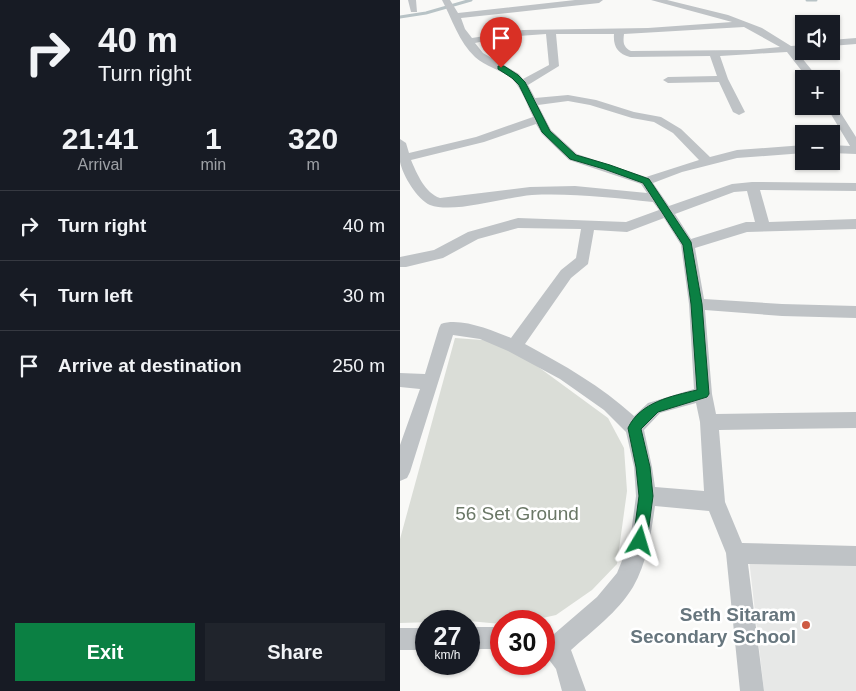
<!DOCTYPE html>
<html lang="en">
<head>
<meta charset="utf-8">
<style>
  :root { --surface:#171b24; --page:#20242c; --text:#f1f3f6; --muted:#9ea1a6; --line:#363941; --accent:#0b8043 }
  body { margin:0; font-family:Arial,sans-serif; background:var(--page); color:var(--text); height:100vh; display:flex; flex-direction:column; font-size:19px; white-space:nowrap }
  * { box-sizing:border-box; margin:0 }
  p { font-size:16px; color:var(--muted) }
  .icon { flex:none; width:28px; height:28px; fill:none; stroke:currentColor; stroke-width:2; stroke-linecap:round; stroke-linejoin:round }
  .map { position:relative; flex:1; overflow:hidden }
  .details { display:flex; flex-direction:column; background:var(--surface); width:400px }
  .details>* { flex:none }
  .hud { background:#171b24; color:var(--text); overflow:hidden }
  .controls { position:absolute; left:395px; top:15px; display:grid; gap:10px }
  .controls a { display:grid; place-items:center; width:45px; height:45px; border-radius:0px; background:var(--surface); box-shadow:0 1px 4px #0004; font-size:25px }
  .speed { position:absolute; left:15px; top:610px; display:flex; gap:10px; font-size:25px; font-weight:700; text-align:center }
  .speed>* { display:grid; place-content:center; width:65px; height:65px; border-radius:50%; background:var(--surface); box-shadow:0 1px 4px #0004; line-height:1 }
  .speed small { font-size:12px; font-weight:400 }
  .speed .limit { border:8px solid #d22; background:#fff; color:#111 }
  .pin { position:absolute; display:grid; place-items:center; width:42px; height:42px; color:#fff; margin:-51px -21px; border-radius:50% 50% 50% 0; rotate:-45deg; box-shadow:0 0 5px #0007 }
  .pin .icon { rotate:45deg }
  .me { position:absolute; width:55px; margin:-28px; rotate:7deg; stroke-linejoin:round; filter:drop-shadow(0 0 4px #0008) }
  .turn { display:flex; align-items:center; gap:18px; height:105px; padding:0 15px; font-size:22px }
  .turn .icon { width:65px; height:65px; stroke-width:2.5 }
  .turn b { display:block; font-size:35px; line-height:42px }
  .eta { display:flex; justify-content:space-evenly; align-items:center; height:85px; text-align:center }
  .eta b { font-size:30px; font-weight:800; line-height:35px }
  .action { display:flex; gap:10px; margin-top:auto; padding:10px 15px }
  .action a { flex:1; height:58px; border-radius:0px; background:var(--accent); color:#fff; font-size:20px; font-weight:800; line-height:58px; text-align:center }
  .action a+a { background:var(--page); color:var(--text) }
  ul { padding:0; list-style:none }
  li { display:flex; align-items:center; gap:15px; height:70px; padding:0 15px; border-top:1px solid var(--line) }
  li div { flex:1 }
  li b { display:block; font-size:19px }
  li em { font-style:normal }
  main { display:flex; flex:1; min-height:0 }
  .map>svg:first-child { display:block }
  .built { fill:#e7e8e7 }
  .green { fill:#daddd7 }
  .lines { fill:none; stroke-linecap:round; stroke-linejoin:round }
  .stream { stroke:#b8c3c6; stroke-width:3 }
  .minor { fill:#bfc3c6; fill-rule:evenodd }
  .route { fill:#0b8043; stroke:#07532c }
  .poi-dot { fill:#ce5b43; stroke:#fff; stroke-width:2 }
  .labels { text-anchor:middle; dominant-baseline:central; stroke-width:5; stroke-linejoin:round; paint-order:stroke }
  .near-park-label { font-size:19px; fill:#6a7766; stroke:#fff }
  .near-poi-label { font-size:19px; font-weight:bold; fill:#67767e; stroke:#fff; text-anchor:end }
</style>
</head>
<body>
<main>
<section class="details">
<div class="hud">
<div class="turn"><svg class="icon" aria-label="right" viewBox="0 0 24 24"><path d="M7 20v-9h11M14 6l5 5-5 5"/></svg><div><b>40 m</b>Turn right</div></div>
</div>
<div class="eta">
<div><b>21:41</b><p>Arrival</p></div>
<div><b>1</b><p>min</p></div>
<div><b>320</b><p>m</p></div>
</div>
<ul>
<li><svg class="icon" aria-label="right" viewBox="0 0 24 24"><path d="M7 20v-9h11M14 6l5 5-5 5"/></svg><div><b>Turn right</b></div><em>40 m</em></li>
<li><svg class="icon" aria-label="left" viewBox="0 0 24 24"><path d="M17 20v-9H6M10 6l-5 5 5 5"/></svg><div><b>Turn left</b></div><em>30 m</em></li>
<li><svg class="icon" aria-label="arrive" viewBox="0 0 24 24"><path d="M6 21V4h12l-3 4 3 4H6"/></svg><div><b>Arrive at destination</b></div><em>250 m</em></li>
</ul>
<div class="action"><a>Exit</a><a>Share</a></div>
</section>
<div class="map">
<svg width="456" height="691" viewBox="0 0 456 691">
  <rect width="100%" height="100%" fill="#f9f9f7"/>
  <!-- built -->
  <path class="built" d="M 456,556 L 456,691 L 364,691 L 349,559 Z"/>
  <!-- green -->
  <path class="green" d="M 55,338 L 96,341 L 137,366 L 208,418 L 224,448 L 227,491 L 217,564 L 192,590 L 156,615 L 129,621 L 101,621 L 101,624 L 69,621 L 0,623 L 0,539 Z"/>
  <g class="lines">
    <!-- stream -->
    <g class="stream">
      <path d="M 407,0 L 416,0"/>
      <path d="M 0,17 L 26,13 L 71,0"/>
    </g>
    <!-- minor -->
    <g class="minor">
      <path d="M 8,0 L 16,0 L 17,12 L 11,12 Z"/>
      <path d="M 42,0 L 50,0 L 58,13 L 175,0 L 203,0 L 199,3 L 61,18 L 65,29 L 72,38 L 123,30 L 248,28 L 332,22 L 251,0 L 267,0 L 328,15 L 362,28 L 391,46 L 404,45 L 404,51 L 397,52 L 419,79 L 408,79 L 387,52 L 320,56 L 328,79 L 345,112 L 339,115 L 333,112 L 319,82 L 268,83 L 263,80 L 268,77 L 317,76 L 310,56 L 230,57 C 218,54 213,47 214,34 L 156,34 L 159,66 L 128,85 L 135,98 L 168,95 L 196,100 L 234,112 L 261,117 L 281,129 L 310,157 L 337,150 L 404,145 L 404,153 L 337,158 L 282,172 L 253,183 L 269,206 L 332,184 L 352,182 L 456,183 L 456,191 L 360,190 L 369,222 L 456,219 L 456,229 L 347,232 L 295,248 L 304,299 L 382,304 L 456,306 L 456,318 L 382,316 L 305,310 L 312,394 L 316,414 L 456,412 L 456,428 L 319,430 L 325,502 L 342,543 L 456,546 L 456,566 L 348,564 L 364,691 L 340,691 L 326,553 L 309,511 L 255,506 C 251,534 247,563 233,587 C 218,612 192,631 171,650 L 186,691 L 162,691 L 156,669 L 144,653 L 144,630 L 154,634 L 197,597 L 217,573 L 230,541 L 236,496 L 234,467 L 226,432 L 204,410 L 160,379 L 108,351 L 80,339 L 53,335 L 10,472 L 7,478 L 0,481 L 0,445 L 20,389 L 0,387 L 0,373 L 25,374 L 39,328 L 41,324 C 61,317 93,331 111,338 L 161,270 L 176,258 L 181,229 L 118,228 L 78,239 L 43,258 L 6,267 L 0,267 L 0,257 L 34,250 L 68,232 L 118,218 L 226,222 L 259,210 L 253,202 C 213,198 173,193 132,195 C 105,197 54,214 30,205 C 17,199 3,176 0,162 C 0,155 0,147 0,139 L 6,143 L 9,153 L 76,137 L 133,117 C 127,105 122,89 112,79 C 102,70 86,67 75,57 C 59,42 52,19 42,0 ZM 344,27 L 380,47 L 349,50 L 231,51 C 223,47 223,42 224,34 ZM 146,34 L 149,65 L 123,79 L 119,74 L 83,53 L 75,43 L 104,37 ZM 168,101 L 190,105 L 232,118 L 254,122 L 273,133 L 299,160 L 246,177 L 177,154 L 151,130 L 138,105 ZM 136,124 L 142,134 L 169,160 L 241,184 L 247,193 L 175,186 L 130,187 L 40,198 C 25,193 17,174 11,160 L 84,142 ZM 347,191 L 355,222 L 346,222 L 291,239 L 275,214 L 334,192 ZM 264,218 L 281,245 L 289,304 L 294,389 L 248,403 L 234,416 C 201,386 164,365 125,344 L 171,278 L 188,264 L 194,230 L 227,232 ZM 296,403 L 300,422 L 304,491 L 255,487 L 252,467 L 244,430 L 260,413 Z"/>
      <path d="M 456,38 L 456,44 L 431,46 L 431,40 Z"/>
      <path d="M 431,103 L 435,104 L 456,137 L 456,154 L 431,153 L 431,145 L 450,146 L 426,106 L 431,106 Z"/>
      <rect x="69" y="627" width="32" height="22"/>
      <rect x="0" y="628" width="26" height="22"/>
    </g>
  </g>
  <!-- route -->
  <path class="route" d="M 98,66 L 104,66 L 118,75 L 125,82 L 150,131 L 176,155 L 210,165 L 249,179 L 291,242 L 302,304 L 309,394 L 307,397 L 258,412 L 241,429 L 250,467 L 253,496 L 247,541 L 245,546 L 240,548 L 235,546 L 233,541 L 239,496 L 236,467 L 228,428 C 240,402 272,396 297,390 L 291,304 L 283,245 L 243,183 L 204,169 L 170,159 L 142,132 L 119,85 L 112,78 L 98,69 Z"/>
  <!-- markers -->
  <circle class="poi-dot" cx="406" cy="625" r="5"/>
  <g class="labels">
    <!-- near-park labels -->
    <g class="near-park-label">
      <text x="117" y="513">56 Set Ground</text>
    </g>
    <!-- near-poi labels -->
    <g class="near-poi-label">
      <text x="396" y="614">Seth Sitaram<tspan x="396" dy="22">Secondary School</tspan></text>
    </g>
  </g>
</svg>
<div class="controls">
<a><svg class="icon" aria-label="sound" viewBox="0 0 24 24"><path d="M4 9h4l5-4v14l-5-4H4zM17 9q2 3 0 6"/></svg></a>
<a>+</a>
<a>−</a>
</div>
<div class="speed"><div>27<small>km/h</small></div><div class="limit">30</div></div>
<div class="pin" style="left:101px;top:68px;background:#d93025"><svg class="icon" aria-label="arrive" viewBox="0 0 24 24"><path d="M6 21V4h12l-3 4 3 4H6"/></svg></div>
<svg class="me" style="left:240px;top:541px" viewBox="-20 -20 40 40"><path d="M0-17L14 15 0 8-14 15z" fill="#0b8043" stroke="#fff" stroke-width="4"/></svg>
</div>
</main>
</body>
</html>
